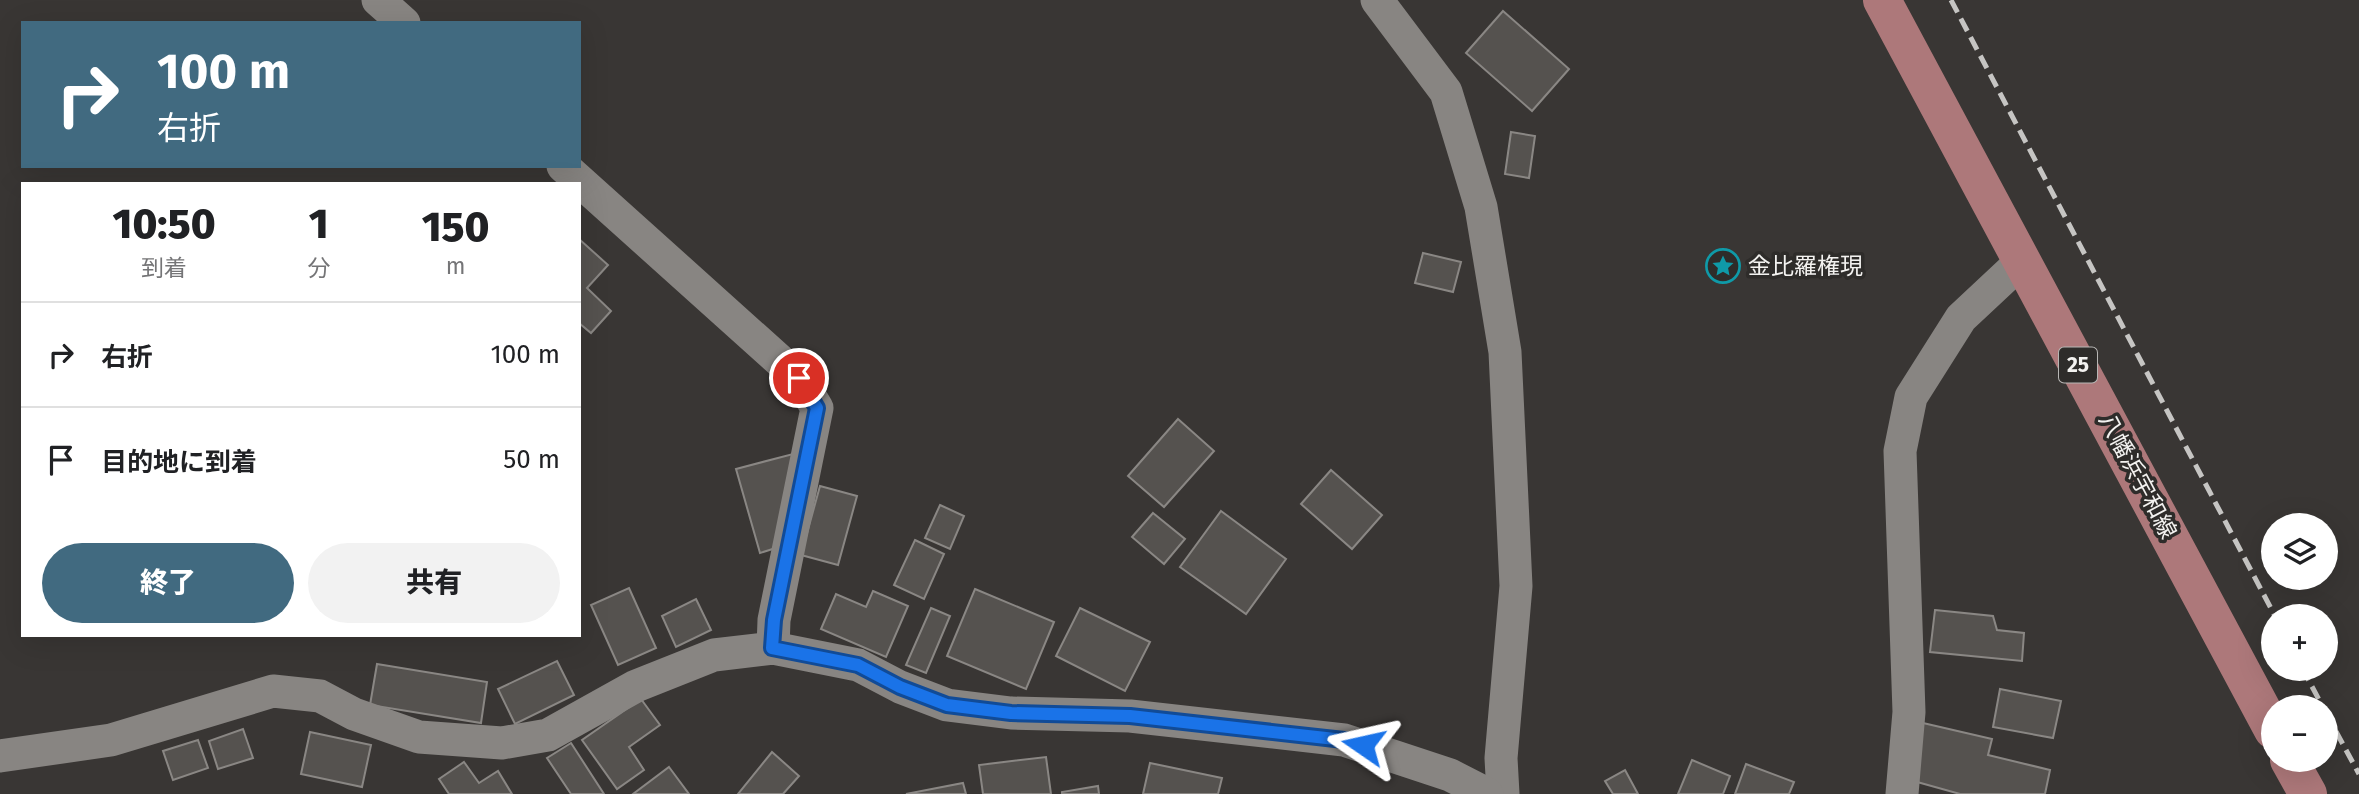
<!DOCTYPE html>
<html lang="ja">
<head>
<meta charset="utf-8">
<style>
  :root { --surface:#fff; --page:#f2f2f2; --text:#202124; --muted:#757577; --line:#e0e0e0; --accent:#416a80 }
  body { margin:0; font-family:"Fira Sans","Noto Sans JP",sans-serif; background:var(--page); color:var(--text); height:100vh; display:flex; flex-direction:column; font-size:26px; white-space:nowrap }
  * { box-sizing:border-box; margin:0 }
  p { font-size:23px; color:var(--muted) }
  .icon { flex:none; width:38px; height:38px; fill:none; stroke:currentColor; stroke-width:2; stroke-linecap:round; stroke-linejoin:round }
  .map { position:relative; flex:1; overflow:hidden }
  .side { position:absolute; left:21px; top:182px; width:560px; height:455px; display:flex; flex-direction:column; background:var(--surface); border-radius:0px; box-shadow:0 7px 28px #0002 }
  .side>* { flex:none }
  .top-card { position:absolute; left:21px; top:21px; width:560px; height:147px; border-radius:0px; box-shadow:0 7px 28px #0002; background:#416a80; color:#fff; overflow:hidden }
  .fabs { position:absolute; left:2261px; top:513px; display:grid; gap:14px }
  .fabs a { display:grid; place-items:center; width:77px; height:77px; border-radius:50%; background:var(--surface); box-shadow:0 7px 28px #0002; font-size:35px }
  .pin { position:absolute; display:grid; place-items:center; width:60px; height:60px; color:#fff; margin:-30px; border:4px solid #fff; border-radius:50%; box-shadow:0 2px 7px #0007 }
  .me { position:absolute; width:77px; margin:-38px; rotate:281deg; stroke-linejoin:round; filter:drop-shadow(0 0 5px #0008) }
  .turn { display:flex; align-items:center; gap:24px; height:147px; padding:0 21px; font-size:32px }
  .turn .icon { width:91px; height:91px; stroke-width:2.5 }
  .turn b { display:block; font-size:49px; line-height:60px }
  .eta { display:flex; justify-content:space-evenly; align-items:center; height:119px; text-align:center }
  .eta b { font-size:42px; font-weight:800; line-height:49px }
  .cta { display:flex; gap:14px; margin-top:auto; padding:14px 21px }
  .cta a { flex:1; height:80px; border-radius:42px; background:var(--accent); color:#fff; font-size:28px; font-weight:800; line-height:80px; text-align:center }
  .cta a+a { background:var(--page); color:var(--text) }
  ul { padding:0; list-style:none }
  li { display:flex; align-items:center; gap:21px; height:105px; padding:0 21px; border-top:2px solid var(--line) }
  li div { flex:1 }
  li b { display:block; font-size:26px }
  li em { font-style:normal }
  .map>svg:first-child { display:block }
  .building { fill:#55524f; stroke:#8a8784; stroke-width:2 }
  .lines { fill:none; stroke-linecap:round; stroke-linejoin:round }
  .minor { stroke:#888582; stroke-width:33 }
  .primary { stroke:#ad787a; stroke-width:38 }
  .rail { stroke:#c6c5c3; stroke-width:5; stroke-dasharray:14 7; stroke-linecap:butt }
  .route-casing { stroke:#114b97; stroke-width:18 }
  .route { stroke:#1a73e8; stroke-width:12 }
  .labels { text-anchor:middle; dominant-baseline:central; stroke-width:7; stroke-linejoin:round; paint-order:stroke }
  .shield { fill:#2e2c2a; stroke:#b8b7b5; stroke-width:2 }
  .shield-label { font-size:21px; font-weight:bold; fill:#f3f2f0 }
  .poi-label { font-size:23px; fill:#f3f2f0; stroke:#2e2c2a; text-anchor:start }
  .street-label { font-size:23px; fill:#f3f2f0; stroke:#2e2c2a }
</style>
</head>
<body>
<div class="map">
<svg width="2359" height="794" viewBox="0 0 2359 794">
  <rect width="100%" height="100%" fill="#393634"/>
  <!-- building -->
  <g class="building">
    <path d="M 1503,11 L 1569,69 L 1532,111 L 1466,53 Z"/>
    <path d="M 1511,132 L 1535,136 L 1529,178 L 1505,174 Z"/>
    <path d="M 579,239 L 608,265 L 587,288 L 611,311 L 591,333 L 579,323 Z"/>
    <path d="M 1423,253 L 1461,262 L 1453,292 L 1415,283 Z"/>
    <path d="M 1178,419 L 1214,451 L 1164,507 L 1128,476 Z"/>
    <path d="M 793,454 L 779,547 L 760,553 L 736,469 Z"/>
    <path d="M 1331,470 L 1382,515 L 1352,549 L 1301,504 Z"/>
    <path d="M 820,486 L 857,496 L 838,565 L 801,555 Z"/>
    <path d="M 940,505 L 964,516 L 950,549 L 925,538 Z"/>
    <path d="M 1221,511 L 1286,559 L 1246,614 L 1180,567 Z"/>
    <path d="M 1153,513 L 1185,539 L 1164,564 L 1132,537 Z"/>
    <path d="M 915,540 L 944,554 L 924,599 L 894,585 Z"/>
    <path d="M 629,588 L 656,648 L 618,665 L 591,605 Z"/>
    <path d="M 975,589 L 1054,622 L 1026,689 L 947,656 Z"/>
    <path d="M 873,591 L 908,606 L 886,657 L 821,629 L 836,594 L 866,607 Z"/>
    <path d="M 696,599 L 711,630 L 676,647 L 662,616 Z"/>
    <path d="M 931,608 L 950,616 L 926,673 L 906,665 Z"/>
    <path d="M 1080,608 L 1150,642 L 1125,691 L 1056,656 Z"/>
    <path d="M 1935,610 L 1993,616 L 1997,630 L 2024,633 L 2022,661 L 1930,652 Z"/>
    <path d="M 557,661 L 574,695 L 515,724 L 498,689 Z"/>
    <path d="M 377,664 L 487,682 L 481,723 L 370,705 Z"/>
    <path d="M 2000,689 L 2061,701 L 2053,738 L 1993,727 Z"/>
    <path d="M 641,699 L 660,725 L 629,747 L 644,770 L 617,789 L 582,740 Z"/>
    <path d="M 1923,723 L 1992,739 L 1988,755 L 2050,770 L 2045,794 L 1960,794 L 1910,780 Z"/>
    <path d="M 243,729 L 253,758 L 218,769 L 209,741 Z"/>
    <path d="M 310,732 L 371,745 L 362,787 L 301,774 Z"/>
    <path d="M 198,740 L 208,768 L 173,780 L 163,751 Z"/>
    <path d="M 571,743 L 604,794 L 571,794 L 547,758 Z"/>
    <path d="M 772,752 L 799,776 L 783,794 L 738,794 Z"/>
    <path d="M 1046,757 L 1051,794 L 983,794 L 979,765 Z"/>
    <path d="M 1692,760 L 1730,776 L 1723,794 L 1678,794 Z"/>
    <path d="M 464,762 L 479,783 L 498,771 L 512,794 L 449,794 L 439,779 Z"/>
    <path d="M 1150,763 L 1222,778 L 1218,794 L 1143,794 Z"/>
    <path d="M 1746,764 L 1794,782 L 1789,794 L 1735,794 Z"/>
    <path d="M 669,767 L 689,794 L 633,794 Z"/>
    <path d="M 1625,770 L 1638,794 L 1613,794 L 1605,781 Z"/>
    <path d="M 963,783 L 966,794 L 906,794 Z"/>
    <path d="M 1098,786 L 1099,794 L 1062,794 L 1062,792 Z"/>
  </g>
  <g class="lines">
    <!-- minor -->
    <g class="minor">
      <path d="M 378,0 L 404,23"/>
      <path d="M 1377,0 L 1446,92 L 1481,207 L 1505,352 L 1516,586 L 1501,758 L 1503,794"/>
      <path d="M 563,166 L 799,378 L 817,408 L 774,620 L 773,648"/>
      <path d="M 0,756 L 111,740 L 273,691 L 320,696 L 354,714 L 419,737 L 502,743 L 548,735 L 636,686 L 714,655 L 773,648 L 858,665 L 900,687 L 947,705 L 1011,713 L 1130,716 L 1344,740 L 1450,775 L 1487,794"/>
      <path d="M 1902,794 L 1909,712 L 1900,451 L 1911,397 L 1961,318 L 2022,261"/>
    </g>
    <!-- primary -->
    <g class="primary">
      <path d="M 1882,0 L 2273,730"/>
      <path d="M 2289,760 L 2308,794"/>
    </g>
    <!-- rail -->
    <g class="rail">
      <path d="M 1951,0 L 2275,616"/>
      <path d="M 2302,668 L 2323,707"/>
      <path d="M 2326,713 L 2359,774"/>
    </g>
  </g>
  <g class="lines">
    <!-- route casing -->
    <g class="route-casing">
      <path id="route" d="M 799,378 L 817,408 L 774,620 L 772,648 L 858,665 L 900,687 L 947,705 L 1011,713 L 1130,716 L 1344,740 L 1363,745"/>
    </g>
    <!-- route -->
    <use href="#route" class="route"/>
  </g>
  <!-- icons -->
  <defs>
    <g id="sight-ring" transform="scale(1.75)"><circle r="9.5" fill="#2e2c2a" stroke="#0f9aa8" stroke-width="1.5"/><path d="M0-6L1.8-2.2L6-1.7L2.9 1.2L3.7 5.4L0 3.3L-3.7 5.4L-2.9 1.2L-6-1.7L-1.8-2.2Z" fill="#0f9aa8"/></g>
  </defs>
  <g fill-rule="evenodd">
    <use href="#sight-ring" x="1723" y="266"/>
  </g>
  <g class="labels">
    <!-- shield labels -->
    <rect class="shield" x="2059" y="347.5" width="38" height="35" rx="5"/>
    <g class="shield-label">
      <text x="2078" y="365">25</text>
    </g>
    <!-- poi labels -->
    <g class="poi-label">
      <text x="1748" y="266">金比羅権現</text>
    </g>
    <!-- street labels -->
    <g class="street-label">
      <text transform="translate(2138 476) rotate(62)">八幡浜宇和線</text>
    </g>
  </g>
</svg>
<div class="fabs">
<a><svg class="icon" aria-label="layers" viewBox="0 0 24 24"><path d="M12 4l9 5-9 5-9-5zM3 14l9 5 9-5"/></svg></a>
<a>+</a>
<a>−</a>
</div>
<div class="pin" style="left:799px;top:378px;background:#d93025"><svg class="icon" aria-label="arrive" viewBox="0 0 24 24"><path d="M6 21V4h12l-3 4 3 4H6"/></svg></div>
<svg class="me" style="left:1363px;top:745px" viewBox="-20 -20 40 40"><path d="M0-17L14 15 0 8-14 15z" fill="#1a73e8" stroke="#fff" stroke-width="4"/></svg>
<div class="top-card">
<div class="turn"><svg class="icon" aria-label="right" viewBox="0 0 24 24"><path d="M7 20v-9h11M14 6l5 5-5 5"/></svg><div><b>100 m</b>右折</div></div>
</div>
<section class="side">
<div class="eta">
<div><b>10:50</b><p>到着</p></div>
<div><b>1</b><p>分</p></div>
<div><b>150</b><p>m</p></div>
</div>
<ul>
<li><svg class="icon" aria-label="right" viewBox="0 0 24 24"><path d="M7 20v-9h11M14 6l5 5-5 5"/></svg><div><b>右折</b></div><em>100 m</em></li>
<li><svg class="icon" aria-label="arrive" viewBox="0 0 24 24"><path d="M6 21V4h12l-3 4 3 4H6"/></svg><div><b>目的地に到着</b></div><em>50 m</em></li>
</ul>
<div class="cta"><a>終了</a><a>共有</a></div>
</section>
</div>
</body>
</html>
